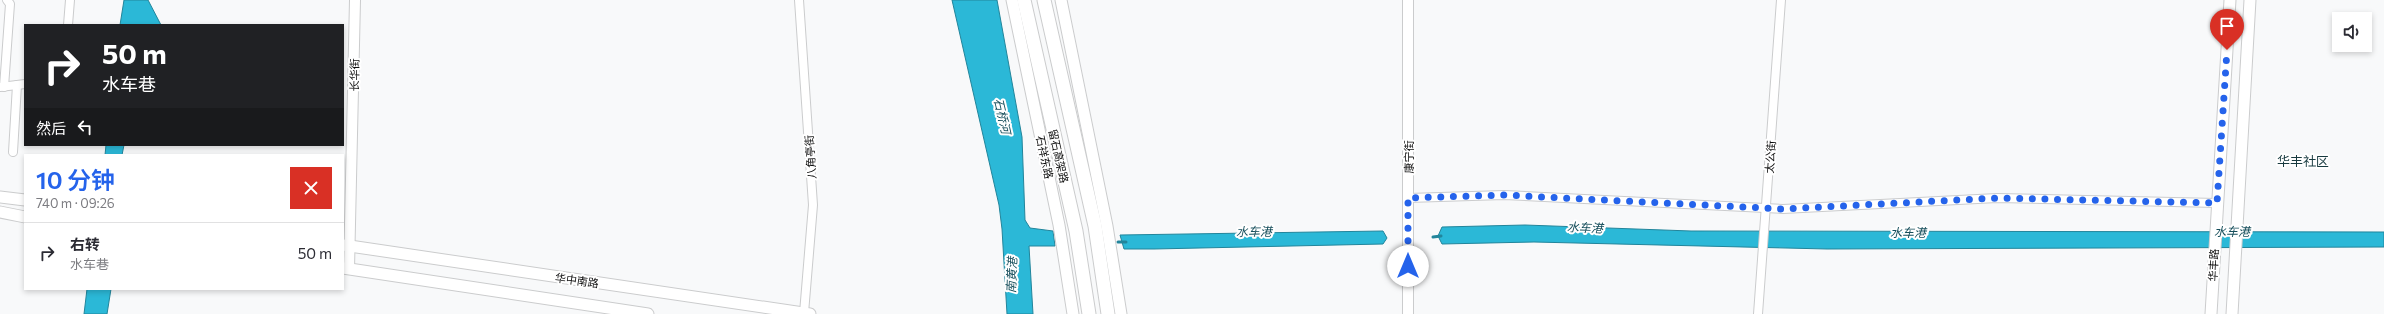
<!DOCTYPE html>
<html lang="zh">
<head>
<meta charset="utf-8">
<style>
  :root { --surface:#fff; --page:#f7f7f7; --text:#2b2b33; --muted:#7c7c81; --line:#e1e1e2; --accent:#2563eb }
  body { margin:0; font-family:Commissioner,"Noto Sans SC",sans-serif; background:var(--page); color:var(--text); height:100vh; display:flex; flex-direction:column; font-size:15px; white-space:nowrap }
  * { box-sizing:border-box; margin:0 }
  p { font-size:13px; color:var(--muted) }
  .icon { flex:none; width:22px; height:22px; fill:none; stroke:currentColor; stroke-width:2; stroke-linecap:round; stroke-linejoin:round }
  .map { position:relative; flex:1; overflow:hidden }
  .details { position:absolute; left:24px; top:154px; width:320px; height:136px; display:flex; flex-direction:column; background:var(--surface); border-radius:0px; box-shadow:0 2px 6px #0003 }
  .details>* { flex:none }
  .hud { position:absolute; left:24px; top:24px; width:320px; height:122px; border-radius:0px; box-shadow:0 2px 6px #0003; background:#202124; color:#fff; overflow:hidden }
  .fabs { position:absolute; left:2332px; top:12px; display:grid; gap:8px }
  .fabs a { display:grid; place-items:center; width:40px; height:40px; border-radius:0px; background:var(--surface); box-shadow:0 2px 6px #0003; font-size:20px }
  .pin { position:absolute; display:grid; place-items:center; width:34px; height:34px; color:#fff; margin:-41px -17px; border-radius:50% 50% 50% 0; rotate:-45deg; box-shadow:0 0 4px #0007 }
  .pin .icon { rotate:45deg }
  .me { position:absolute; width:44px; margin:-22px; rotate:0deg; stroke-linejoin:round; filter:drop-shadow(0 0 3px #0008) }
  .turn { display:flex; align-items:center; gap:14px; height:84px; padding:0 12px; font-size:18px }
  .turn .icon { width:52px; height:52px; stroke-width:2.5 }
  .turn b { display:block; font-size:28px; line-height:34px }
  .then { display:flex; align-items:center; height:38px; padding:0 12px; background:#0003; gap:8px; font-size:15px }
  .round { display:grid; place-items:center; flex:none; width:42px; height:42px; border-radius:0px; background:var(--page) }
  .head { display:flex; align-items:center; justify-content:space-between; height:68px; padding:0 12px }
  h1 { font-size:24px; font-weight:600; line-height:30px; color:var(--accent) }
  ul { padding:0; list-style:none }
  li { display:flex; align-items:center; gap:12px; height:60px; padding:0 12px; border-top:1px solid var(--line) }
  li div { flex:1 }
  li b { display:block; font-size:15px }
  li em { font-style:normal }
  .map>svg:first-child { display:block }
  .water { fill:#2bb8d7; stroke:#22859b }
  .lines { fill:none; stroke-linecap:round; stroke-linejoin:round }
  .stream { stroke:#22859b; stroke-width:3 }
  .minor-casing { stroke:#cbcccd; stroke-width:10 }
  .tertiary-casing { stroke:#cbcccd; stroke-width:12 }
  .secondary-casing { stroke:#cbcccd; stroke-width:13 }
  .trunk-casing { stroke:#cbcccd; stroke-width:15 }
  .minor { stroke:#fff; stroke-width:8 }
  .tertiary { stroke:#fff; stroke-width:10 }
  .secondary { stroke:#fff; stroke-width:11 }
  .trunk { stroke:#fff; stroke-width:13 }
  .route { stroke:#2563eb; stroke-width:7; stroke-dasharray:0 12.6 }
  .labels { text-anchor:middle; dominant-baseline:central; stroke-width:4; stroke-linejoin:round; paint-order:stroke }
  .street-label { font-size:11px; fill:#0e0e0e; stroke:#fff }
  .water-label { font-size:12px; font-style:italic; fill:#164e5b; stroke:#fff }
  .quarter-label { font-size:13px; fill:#183a3f; stroke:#fff }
</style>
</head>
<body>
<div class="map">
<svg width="2384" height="314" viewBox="0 0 2384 314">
  <rect width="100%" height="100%" fill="#f8f9fa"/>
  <!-- water -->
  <g class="water">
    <path d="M 124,0 L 148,0 L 161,25 L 120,25 Z"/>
    <path d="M 952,0 L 997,0 L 1022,137 L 1025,220 L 1030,228 L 1053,231 L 1055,246 L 1029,246 L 1033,314 L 1007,314 L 1002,229 L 999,205 Z"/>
    <path d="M 106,145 L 124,145 L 122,155 L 105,155 Z"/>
    <path d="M 1525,225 L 1691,231 L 2384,232 L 2384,247 L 1827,249 L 1534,242 L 1442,244 L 1438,236 L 1442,227 Z"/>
    <path d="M 1383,231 L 1387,238 L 1383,244 L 1154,249 L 1124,249 L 1120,235 Z"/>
    <path d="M 87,289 L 111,289 L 107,314 L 84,314 Z"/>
  </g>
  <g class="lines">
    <!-- stream -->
    <g class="stream">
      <path d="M 1433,237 L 1441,236"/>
      <path d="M 1118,242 L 1126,242"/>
    </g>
    <!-- minor casing -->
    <g class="minor-casing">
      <g id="minor">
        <path d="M 799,0 L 813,205 L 804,313"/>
        <path d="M 68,25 L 70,0"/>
        <path d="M 0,87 L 25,84"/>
        <path d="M 4,87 L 10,4 L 7,0"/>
        <path d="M 13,152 L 17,85"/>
        <path d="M 1408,198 L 1504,195 L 1783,209 L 1997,198 L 2217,203"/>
        <path d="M 1758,314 L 1781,0"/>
      </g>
    </g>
    <!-- tertiary casing -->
    <g class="tertiary-casing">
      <g id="tertiary">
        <path d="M 1408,0 L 1408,314"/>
        <path d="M 349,269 L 355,0"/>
      </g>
    </g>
    <!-- secondary casing -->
    <g class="secondary-casing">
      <g id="secondary">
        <path d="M 1012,0 L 1059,225 L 1073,314"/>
        <path d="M 1061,0 L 1107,226 L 1121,314"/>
        <path d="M 0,197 L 25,200"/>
        <path d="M 0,212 L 25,217"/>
        <path d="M 343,245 L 810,314"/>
        <path d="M 343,268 L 648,314"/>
        <path d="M 2211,314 L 2230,0"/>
        <path d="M 2232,314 L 2250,0"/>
      </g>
    </g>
    <!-- trunk casing -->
    <g class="trunk-casing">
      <g id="trunk">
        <path d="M 1024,0 L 1076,231 L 1089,314"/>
        <path d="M 1044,0 L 1095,226 L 1108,314"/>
      </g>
    </g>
    <!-- minor -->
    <use href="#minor" class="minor"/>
    <!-- tertiary -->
    <use href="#tertiary" class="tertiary"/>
    <!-- secondary -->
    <use href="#secondary" class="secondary"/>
    <!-- trunk -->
    <use href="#trunk" class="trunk"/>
  </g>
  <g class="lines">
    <!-- route -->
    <path class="route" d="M 1408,266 L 1408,198 L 1504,195 L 1783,209 L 1997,198 L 2217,203 L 2227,50"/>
  </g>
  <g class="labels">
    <!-- street labels -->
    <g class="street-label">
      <text transform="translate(354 75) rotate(-89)">长华街</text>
      <text transform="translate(1059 156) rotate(77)">留石高架路</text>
      <text transform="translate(810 157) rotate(-94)">八角亭街</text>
      <text transform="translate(1045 157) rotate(78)">石祥东路</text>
      <text transform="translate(1408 157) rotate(-90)">康宁街</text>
      <text transform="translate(1770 157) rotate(-86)">太公街</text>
      <text transform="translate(2213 265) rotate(-87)">华丰路</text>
      <text transform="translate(577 280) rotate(8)">华中南路</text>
    </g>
    <!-- water labels -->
    <g class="water-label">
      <text transform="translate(1003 116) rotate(77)">石桥河</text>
      <text transform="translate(1585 227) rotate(2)">水车港</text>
      <text transform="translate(1254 231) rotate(-1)">水车港</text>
      <text x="2232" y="231">水车港</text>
      <text x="1908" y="232">水车港</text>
      <text transform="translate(1011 275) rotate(-88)">南黄港</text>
    </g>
    <!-- quarter labels -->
    <g class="quarter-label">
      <text x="2303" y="161">华丰社区</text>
    </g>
  </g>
</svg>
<div class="fabs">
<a><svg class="icon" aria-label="sound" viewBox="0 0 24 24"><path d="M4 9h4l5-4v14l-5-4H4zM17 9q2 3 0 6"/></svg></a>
</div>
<div class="pin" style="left:2227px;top:50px;background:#d93025"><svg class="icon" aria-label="arrive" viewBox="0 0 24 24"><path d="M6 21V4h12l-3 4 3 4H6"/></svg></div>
<svg class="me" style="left:1408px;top:266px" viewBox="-20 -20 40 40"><circle r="19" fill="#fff"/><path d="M0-13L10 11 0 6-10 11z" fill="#2563eb"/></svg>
<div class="hud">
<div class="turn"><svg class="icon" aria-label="right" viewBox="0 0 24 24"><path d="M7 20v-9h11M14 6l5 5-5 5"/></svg><div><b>50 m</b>水车巷</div></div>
<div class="then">然后<svg class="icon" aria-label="left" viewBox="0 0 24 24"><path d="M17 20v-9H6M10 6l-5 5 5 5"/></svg></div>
</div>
<section class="details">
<div class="head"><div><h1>10 分钟</h1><p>740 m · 09:26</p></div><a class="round" style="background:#d93025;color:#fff"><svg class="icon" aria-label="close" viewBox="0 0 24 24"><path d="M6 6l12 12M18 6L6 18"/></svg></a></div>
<ul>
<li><svg class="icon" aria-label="right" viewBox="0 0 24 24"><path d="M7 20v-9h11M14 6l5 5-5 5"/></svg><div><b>右转</b><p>水车巷</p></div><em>50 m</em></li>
</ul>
</section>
</div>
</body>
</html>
